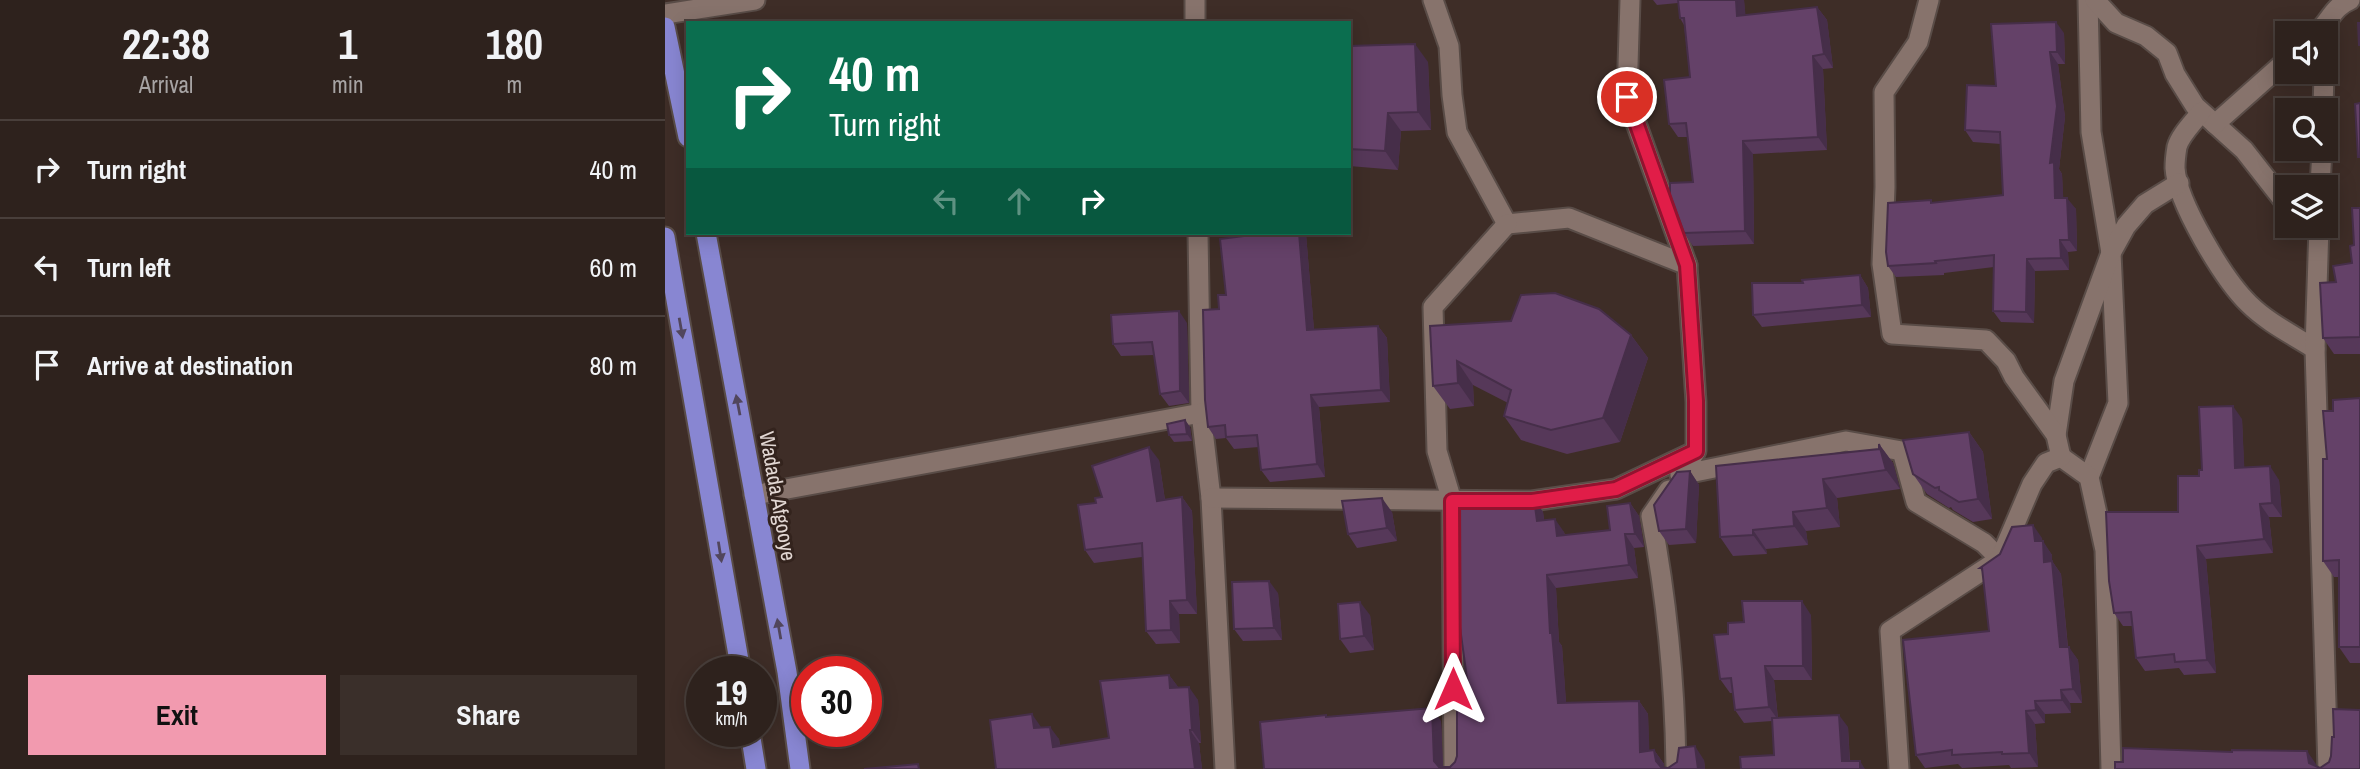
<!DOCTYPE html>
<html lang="en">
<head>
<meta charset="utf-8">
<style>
  :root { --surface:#2e221d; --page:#3a2f2a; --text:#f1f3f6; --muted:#a7a4a4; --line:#493f3b; --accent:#f29aaf }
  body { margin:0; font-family:"Archivo Narrow",sans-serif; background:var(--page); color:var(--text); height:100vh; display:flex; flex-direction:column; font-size:26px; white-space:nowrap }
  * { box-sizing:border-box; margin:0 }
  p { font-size:23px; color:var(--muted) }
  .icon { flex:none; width:38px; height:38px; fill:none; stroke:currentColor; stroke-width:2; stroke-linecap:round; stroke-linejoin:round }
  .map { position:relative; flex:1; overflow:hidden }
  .details { display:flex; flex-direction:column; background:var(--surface); width:665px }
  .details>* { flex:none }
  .guide { position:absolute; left:21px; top:21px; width:665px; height:214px; border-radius:0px; box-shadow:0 4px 18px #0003,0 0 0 2px var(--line); background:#0b6e4f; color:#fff; overflow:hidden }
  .tools { position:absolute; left:1610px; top:21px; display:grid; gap:14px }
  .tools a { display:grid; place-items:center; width:63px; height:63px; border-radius:0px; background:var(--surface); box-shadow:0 4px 18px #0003,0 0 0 2px var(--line); font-size:35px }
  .speed { position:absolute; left:21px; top:656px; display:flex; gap:14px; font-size:35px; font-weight:700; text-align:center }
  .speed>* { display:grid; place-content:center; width:91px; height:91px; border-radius:50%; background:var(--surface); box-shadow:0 4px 18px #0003,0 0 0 2px var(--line); line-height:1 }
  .speed small { font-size:18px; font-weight:400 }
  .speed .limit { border:10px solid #d22; background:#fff; color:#111 }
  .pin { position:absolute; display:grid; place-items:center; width:60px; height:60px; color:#fff; margin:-30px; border:4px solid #fff; border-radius:50%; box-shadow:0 2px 7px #0007 }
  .me { position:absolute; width:77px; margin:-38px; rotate:0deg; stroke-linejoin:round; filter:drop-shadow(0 0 5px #0008) }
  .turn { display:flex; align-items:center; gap:24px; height:147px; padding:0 28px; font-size:32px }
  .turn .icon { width:91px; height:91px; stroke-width:2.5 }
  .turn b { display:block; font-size:49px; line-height:60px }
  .lanes { display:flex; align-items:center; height:66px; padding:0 28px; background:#0003; justify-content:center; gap:35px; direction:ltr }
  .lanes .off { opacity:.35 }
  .eta { display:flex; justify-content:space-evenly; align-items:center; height:119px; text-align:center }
  .eta b { font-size:42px; font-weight:700; line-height:49px }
  .primary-button { display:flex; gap:14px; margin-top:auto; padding:14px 28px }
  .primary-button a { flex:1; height:80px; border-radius:0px; background:var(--accent); color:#111; font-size:28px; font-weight:700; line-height:80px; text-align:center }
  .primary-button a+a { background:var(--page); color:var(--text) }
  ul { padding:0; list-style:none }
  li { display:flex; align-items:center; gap:21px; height:98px; padding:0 28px; border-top:2px solid var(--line) }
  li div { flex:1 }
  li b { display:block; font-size:26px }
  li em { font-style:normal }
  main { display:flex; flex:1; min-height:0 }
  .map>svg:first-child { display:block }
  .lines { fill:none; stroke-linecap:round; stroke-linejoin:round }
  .minor-casing { stroke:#594c47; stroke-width:23 }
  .trunk-casing { stroke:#594c47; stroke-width:23 }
  .minor { stroke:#87736c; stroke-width:19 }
  .trunk { stroke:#8886d2; stroke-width:19 }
  .wall { fill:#563859 }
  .shaded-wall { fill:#462e49 }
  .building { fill:#644168; stroke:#462e49; stroke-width:2 }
  .oneway { fill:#51465c }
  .route-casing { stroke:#92132f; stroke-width:18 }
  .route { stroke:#e11d48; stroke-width:12 }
  .labels { text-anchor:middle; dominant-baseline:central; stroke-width:6; stroke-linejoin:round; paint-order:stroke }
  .street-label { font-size:21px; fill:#e3d8d4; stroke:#33231d }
</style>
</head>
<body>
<main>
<section class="details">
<div class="eta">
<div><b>22:38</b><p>Arrival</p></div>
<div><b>1</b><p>min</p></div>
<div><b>180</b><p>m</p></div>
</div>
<ul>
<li><svg class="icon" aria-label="right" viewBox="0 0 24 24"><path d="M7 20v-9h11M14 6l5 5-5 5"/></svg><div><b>Turn right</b></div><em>40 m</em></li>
<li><svg class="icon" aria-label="left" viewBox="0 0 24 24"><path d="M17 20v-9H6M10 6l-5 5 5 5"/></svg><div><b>Turn left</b></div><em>60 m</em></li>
<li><svg class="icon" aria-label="arrive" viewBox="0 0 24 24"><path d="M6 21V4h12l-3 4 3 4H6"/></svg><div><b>Arrive at destination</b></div><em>80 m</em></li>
</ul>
<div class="primary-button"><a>Exit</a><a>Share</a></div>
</section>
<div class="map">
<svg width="1695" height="769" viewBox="0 0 1695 769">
  <rect width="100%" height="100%" fill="#3e2d27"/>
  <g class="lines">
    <!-- minor casing -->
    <g class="minor-casing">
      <g id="minor">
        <path d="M 530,0 L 530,23"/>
        <path d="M 768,0 L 784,46 L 787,95 L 792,132 L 842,224 L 904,218 L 1022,265 L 1031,402 L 1031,451 L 1015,475 L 1181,441 L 1237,451 L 1251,502 L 1319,543 L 1335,559"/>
        <path d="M 965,0 L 962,98 L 1022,265"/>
        <path d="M 1423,0 L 1426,132 L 1446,253 L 1453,403 L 1424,477"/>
        <path d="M 1430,0 L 1451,23 L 1481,36 L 1502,53 L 1510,74 L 1530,106 L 1579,150 L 1622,205"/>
        <path d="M 0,14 L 90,0"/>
        <path d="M 1652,33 C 1664,22 1669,6 1685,0"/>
        <path d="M 1658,110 L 1659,72"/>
        <path d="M 1536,112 C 1529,122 1515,135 1512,147 C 1511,153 1510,162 1510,168 C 1512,202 1559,280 1584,304 C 1602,322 1628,335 1650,349"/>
        <path d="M 1550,124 L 1622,60"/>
        <path d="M 1655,187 L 1657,149"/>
        <path d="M 1654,226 L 1650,349 L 1663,769"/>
        <path d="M 533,233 L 536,413 L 546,498 L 560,769"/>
        <path d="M 1391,435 L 1399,381 L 1446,253 L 1461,226 L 1480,204 L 1514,183"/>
        <path d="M 1396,457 L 1424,477 L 1440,550 L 1446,769"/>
        <path d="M 1004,490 L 986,516 C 1002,600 1010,684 1011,769"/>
        <path d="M 89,495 L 536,413"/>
        <path d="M 546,498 L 867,501 L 951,489 L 1029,452"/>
        <path d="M 789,769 L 787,501 L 772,451 L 768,307 L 842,224"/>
        <path d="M 1234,769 L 1225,631 L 1335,559 L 1367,484 L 1381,463 L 1396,457 L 1391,435 L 1349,377 L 1341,361 L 1321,340 L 1227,334 L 1217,264 L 1220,187 L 1219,92 L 1253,42 L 1264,0"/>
      </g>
    </g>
    <!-- trunk casing -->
    <g class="trunk-casing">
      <g id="trunk">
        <path d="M 0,27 L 23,137"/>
        <path d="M 41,233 L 122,672 L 135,769"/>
        <path d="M 0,237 L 76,672"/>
        <path d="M 85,732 L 91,769"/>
      </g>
    </g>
    <!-- minor -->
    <use href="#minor" class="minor"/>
    <!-- trunk -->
    <use href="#trunk" class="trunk"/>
  </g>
  <!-- wall -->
  <g class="wall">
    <path d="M 988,0 L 1079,0 L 1080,15 L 1152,7 L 1162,20 L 1168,68 L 1158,69 L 1162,150 L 1088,154 L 1089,244 L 1028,246 L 1019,233 L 1028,182 L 1023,137 L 1013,137 L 1004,124 L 1025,77 L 1019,25 L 1015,18 L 1013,3 L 992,5 Z"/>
    <path d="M 1399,33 L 1400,64 L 1393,64 L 1400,117 L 1394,169 L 1397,174 L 1398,198 L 1411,209 L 1412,251 L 1403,252 L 1404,270 L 1370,271 L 1369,323 L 1336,322 L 1328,311 L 1329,267 L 1279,273 L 1279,275 L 1231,277 L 1223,266 L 1268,203 L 1338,195 L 1336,144 L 1308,142 L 1300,130 L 1331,86 Z"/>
    <path d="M 684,46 L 763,62 L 766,130 L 736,131 L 733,170 L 684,166 Z"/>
    <path d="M 1695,208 L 1695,354 L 1669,354 L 1658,338 L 1671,282 L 1687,263 Z"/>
    <path d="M 641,234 L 649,330 L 713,326 L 722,338 L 725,402 L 654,407 L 660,477 L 605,482 L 596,470 L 594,447 L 569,449 L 561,438 L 551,439 L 543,427 L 554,309 L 561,295 Z"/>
    <path d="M 1195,275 L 1203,288 L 1206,317 L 1097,327 L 1088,315 L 1138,283 Z"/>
    <path d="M 522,323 L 524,403 L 504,406 L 495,394 L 489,355 L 456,356 L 448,344 Z"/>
    <path d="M 765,326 L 966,335 L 983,358 L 955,442 L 902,454 L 856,440 L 839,416 L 843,403 L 808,385 L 809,406 L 785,409 L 768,386 Z"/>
    <path d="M 1695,398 L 1695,663 L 1685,663 L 1674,647 L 1674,577 L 1669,577 L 1658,561 L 1662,459 L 1668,411 Z"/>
    <path d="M 1577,419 L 1579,468 L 1614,480 L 1617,517 L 1604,517 L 1608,553 L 1541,559 L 1551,673 L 1519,675 L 1514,668 L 1480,671 L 1471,658 L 1468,626 L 1458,626 L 1449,613 L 1513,512 L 1537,470 Z"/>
    <path d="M 520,420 L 525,427 L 527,441 L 509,442 L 504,435 Z"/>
    <path d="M 1304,432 L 1318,452 L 1327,519 L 1308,522 L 1288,510 L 1286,507 L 1284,508 L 1262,494 L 1248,474 Z"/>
    <path d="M 1214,444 L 1228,463 L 1235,489 L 1172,498 L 1175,527 L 1141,531 L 1143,545 L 1101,549 L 1102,554 L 1068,556 L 1055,537 L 1214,449 Z"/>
    <path d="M 494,460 L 500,500 L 517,497 L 527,511 L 532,614 L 514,614 L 515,643 L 491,644 L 481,631 L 477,557 L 429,563 L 420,550 L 437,497 Z"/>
    <path d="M 1025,471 L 1034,485 L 1031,543 L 1004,545 L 994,531 Z"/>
    <path d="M 869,499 L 878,512 L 879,520 L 899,532 L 900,535 L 945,530 L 965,503 L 974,516 L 979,547 L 969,548 L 973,578 L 891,588 L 894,642 L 897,646 L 901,703 L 974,701 L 983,714 L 984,751 L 989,750 L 999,764 L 999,767 L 1003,768 L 1039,760 L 1040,769 L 599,769 L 663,717 L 776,721 L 778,767 L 785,767 L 790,762 L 806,708 L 811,503 Z"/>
    <path d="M 727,512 L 732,541 L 692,548 L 683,534 Z"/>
    <path d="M 1377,538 L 1377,541 L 1387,555 L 1387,561 L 1396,574 L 1403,647 L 1413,660 L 1417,703 L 1405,703 L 1406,713 L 1380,714 L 1380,723 L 1370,724 L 1373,767 L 1346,768 L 1344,765 L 1297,768 L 1293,764 L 1260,768 L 1251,755 L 1324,631 L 1318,573 L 1315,568 Z"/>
    <path d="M 613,593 L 617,640 L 578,641 L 569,629 Z"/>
    <path d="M 705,615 L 709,650 L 685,653 L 675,639 Z"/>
    <path d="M 1146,615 L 1147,680 L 1109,680 L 1113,718 L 1183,727 L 1185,761 L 1195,769 L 1109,755 L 1107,721 L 1079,723 L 1070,710 L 1068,693 L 1065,693 L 1055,679 L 1063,634 L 1079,622 Z"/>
    <path d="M 504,675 L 513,687 L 533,700 L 536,743 L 534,743 L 537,769 L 331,769 L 376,727 L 394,739 L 395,746 L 444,738 Z"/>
  </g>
  <!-- shaded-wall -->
  <g class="shaded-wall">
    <path d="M 1071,0 L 1079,0 L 1082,29 L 1072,16 Z"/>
    <path d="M 1152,7 L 1162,20 L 1168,68 L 1159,54 Z"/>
    <path d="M 1391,22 L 1399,33 L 1400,64 L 1392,52 Z"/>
    <path d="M 750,44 L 763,62 L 766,130 L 753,112 Z"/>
    <path d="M 1385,52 L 1393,64 L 1400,117 L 1394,169 L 1397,174 L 1399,210 L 1390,198 L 1385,163 Z"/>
    <path d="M 1148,56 L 1158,69 L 1162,150 L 1153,137 Z"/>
    <path d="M 723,113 L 736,131 L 733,170 L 720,151 Z"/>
    <path d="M 1078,141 L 1088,154 L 1089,244 L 1080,231 Z"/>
    <path d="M 1402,198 L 1411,209 L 1412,251 L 1404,240 Z"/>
    <path d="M 634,233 L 641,234 L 650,342 L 642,330 Z"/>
    <path d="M 1395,240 L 1403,252 L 1404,270 L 1396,258 Z"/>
    <path d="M 1362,259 L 1370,271 L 1369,323 L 1361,312 Z"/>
    <path d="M 1195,275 L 1203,288 L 1206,317 L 1197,305 Z"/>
    <path d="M 514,311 L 522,323 L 524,403 L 515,391 Z"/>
    <path d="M 713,326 L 722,338 L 725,402 L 716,390 Z"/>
    <path d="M 966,335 L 983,358 L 955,442 L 938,418 Z"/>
    <path d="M 792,361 L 808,385 L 809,406 L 793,383 Z"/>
    <path d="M 646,395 L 654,407 L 660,477 L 652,464 Z"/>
    <path d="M 1568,406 L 1577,419 L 1580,481 L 1570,468 Z"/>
    <path d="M 520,420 L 525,427 L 527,441 L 522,434 Z"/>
    <path d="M 1304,432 L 1318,452 L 1327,519 L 1313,499 Z"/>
    <path d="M 1214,444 L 1228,463 L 1235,489 L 1221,470 Z"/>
    <path d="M 484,447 L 494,460 L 502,514 L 492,501 Z"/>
    <path d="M 1605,466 L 1614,480 L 1617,517 L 1607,503 Z"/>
    <path d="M 1025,471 L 1034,485 L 1031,543 L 1021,529 Z"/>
    <path d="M 1158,479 L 1172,498 L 1175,527 L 1162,508 Z"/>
    <path d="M 517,497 L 527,511 L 532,614 L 522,600 Z"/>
    <path d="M 717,498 L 727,512 L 732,541 L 722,528 Z"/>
    <path d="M 869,499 L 878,512 L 881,534 L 872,521 Z"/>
    <path d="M 965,503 L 974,516 L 979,547 L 970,534 Z"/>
    <path d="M 1595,504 L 1604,517 L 1608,553 L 1599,539 Z"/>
    <path d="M 1128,512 L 1141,531 L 1143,545 L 1129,526 Z"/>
    <path d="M 890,519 L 899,532 L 901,549 L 892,536 Z"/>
    <path d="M 1368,525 L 1377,538 L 1378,545 L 1378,541 L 1387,555 L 1387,561 L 1396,574 L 1404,661 L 1395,647 L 1379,562 L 1370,541 Z"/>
    <path d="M 1088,530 L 1101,549 L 1102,554 L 1088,535 Z"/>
    <path d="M 960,534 L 969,548 L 973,578 L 964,565 Z"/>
    <path d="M 1532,546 L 1541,559 L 1551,673 L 1542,660 Z"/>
    <path d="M 882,575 L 891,588 L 894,642 L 897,646 L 902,716 L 893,703 L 885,633 Z"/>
    <path d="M 604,581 L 613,593 L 617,640 L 609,628 Z"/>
    <path d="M 505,601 L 514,614 L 515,643 L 506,630 Z"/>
    <path d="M 1137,601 L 1146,615 L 1147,680 L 1138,666 Z"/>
    <path d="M 695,602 L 705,615 L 709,650 L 699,636 Z"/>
    <path d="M 1404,647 L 1413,660 L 1417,703 L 1408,689 Z"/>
    <path d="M 1100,666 L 1109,680 L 1113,720 L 1104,707 Z"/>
    <path d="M 504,675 L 514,688 L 505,688 Z"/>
    <path d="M 524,687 L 533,700 L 536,743 L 527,730 Z"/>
    <path d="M 1396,690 L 1405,703 L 1406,713 L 1397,700 Z"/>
    <path d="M 974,701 L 983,714 L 985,765 L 975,752 Z"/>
    <path d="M 1370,701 L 1380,714 L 1380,723 L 1371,710 Z"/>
    <path d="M 767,708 L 776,721 L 778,769 L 774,769 L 769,761 Z"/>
    <path d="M 1361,711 L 1370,724 L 1373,767 L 1364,753 Z"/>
    <path d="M 367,714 L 376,727 L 369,728 Z"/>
    <path d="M 1174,715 L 1183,727 L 1185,769 L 1177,761 Z"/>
    <path d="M 385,727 L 394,739 L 397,759 L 388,747 Z"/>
    <path d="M 525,730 L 534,743 L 537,769 L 530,769 Z"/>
    <path d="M 1030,746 L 1039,760 L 1040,769 L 1033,769 Z"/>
    <path d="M 989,750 L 999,764 L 999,769 L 991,761 Z"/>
    <path d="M 1642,751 L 1651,764 L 1652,769 L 1644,763 Z"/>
    <path d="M 1195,761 L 1200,769 L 1195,769 Z"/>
  </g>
  <!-- building -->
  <g class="building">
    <path d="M 1013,0 L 1071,0 L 1072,16 L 1152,7 L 1159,54 L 1148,56 L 1153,137 L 1078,141 L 1080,231 L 1019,233 L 1005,195 L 1005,183 L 1028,182 L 1021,123 L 1004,124 L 999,80 L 1025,77 L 1019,18 L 1015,18 Z"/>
    <path d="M 1391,22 L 1392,52 L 1385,52 L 1392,106 L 1385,163 L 1389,162 L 1390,198 L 1402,198 L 1404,240 L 1395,240 L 1396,258 L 1362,259 L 1361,312 L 1328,311 L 1329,255 L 1270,261 L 1271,263 L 1223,266 L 1221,252 L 1223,203 L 1266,200 L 1266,203 L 1338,195 L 1335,132 L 1300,130 L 1302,85 L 1331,86 L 1326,24 Z"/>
    <path d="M 1693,23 L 1695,23 L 1695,45 L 1694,45 Z"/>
    <path d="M 750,44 L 753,112 L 723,113 L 720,151 L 684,149 L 684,46 Z"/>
    <path d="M 1695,103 L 1695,157 L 1693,157 L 1690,104 Z"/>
    <path d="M 1687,208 L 1695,208 L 1695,337 L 1658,338 L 1655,283 L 1671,282 L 1668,266 L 1687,263 L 1685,246 L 1689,245 Z"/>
    <path d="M 603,233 L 634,233 L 642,330 L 713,326 L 716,390 L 646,395 L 652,464 L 596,470 L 592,435 L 561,437 L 560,425 L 543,427 L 540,400 L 538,310 L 554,309 L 553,295 L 561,295 L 555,239 Z"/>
    <path d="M 1195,275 L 1197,305 L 1088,315 L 1087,283 L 1138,283 L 1137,280 Z"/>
    <path d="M 890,293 L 934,309 L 966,335 L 938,418 L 886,430 L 839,416 L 846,390 L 792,361 L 793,383 L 768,386 L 765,326 L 846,321 L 856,295 Z"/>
    <path d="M 514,311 L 515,391 L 495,394 L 487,342 L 448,344 L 446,315 Z"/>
    <path d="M 1695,398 L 1695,647 L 1674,647 L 1674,560 L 1658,561 L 1658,459 L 1662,459 L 1658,411 L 1668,411 L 1668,400 Z"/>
    <path d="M 1568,406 L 1570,468 L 1605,466 L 1607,503 L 1595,504 L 1599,539 L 1532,546 L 1542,660 L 1510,662 L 1509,654 L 1471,658 L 1466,612 L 1449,613 L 1444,581 L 1441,512 L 1513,512 L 1513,476 L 1534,476 L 1534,470 L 1537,470 L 1534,407 Z"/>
    <path d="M 520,420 L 522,434 L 504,435 L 502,424 Z"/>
    <path d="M 1304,432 L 1313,499 L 1294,502 L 1274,490 L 1274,487 L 1270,488 L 1248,474 L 1238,440 Z"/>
    <path d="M 1214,444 L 1221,470 L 1158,479 L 1162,508 L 1128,512 L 1129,526 L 1088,530 L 1088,535 L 1055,537 L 1051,466 L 1214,449 Z"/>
    <path d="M 484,447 L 492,501 L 517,497 L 522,600 L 505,601 L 506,630 L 481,631 L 477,543 L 420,550 L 413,505 L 431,503 L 430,498 L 437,497 L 427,466 Z"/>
    <path d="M 1025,471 L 1021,529 L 994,531 L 989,505 L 1012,472 Z"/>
    <path d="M 717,498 L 722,528 L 683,534 L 677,501 Z"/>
    <path d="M 869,499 L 872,521 L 890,519 L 892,536 L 945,530 L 942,506 L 965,503 L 970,534 L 960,534 L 964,565 L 882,575 L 885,633 L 887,633 L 893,703 L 974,701 L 975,752 L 989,750 L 991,761 L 996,767 L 1003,768 L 1012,762 L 1014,748 L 1030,746 L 1033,769 L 599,769 L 595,722 L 661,715 L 661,717 L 767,708 L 769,761 L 774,767 L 785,767 L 790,762 L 792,756 L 792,708 L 806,708 L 791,598 L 790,500 L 808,500 L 807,503 Z"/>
    <path d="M 1368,525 L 1370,541 L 1378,541 L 1379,562 L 1387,561 L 1395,647 L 1404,647 L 1408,689 L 1396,690 L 1397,700 L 1370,701 L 1371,710 L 1361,711 L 1364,753 L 1337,754 L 1337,752 L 1287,755 L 1287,750 L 1251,755 L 1238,640 L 1324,631 L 1317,568 L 1315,568 L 1335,554 L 1347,527 Z"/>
    <path d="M 604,581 L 609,628 L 569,629 L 567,582 Z"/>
    <path d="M 1077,601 L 1137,601 L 1138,666 L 1100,666 L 1104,707 L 1070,710 L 1066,678 L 1055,679 L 1049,635 L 1063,634 L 1063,623 L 1079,622 Z"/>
    <path d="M 695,602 L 699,636 L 675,639 L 673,604 Z"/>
    <path d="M 504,675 L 505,688 L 524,687 L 527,730 L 525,730 L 530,769 L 331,769 L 325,720 L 367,714 L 369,728 L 385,727 L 388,747 L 444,738 L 435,681 Z"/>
    <path d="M 1668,709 L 1695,710 L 1695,769 L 1450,769 L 1450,762 L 1458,762 L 1458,748 L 1567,752 L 1567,750 L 1642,751 L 1644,763 L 1655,768 L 1664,762 L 1666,756 L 1667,737 L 1669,737 Z"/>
    <path d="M 1174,715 L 1177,761 L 1195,761 L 1195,769 L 1076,769 L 1075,757 L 1109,755 L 1107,718 Z"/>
    <path d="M 253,764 L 254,769 L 199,769 Z"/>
  </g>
  <!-- one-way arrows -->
  <defs><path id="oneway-solid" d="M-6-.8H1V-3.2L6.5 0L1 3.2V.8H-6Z" transform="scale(1.75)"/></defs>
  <g class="oneway">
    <use href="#oneway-solid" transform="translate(16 328) rotate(80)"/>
    <use href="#oneway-solid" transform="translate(73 405) rotate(-101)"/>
    <use href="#oneway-solid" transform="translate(55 552) rotate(81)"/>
    <use href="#oneway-solid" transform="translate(114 629) rotate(-100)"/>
  </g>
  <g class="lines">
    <!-- route casing -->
    <g class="route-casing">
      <path id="route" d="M 788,689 L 787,501 L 867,501 L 951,489 L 1031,451 L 1031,401 L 1022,265 L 962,97"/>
    </g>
    <!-- route -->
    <use href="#route" class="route"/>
  </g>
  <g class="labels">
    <!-- street labels -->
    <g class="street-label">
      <text transform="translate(113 496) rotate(80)">Wadada Afgooye</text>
    </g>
  </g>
</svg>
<div class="tools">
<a><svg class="icon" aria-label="sound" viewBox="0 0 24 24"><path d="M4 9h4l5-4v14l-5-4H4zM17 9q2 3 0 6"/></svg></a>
<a><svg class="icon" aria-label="search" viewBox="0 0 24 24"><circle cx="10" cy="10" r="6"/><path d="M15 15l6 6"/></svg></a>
<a><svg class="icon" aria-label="layers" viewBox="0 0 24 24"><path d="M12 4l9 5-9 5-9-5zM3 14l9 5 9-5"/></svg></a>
</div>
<div class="speed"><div>19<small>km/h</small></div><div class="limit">30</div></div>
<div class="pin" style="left:962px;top:97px;background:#d93025"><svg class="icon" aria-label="arrive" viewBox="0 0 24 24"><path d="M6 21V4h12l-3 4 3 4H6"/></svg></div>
<svg class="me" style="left:788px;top:689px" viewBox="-20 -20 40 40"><path d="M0-17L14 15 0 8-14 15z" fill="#e11d48" stroke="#fff" stroke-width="4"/></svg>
<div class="guide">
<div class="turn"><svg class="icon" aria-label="right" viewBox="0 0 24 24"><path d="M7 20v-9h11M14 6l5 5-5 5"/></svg><div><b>40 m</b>Turn right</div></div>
<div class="lanes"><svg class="icon off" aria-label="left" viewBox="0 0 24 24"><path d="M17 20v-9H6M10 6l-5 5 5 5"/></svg><svg class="icon off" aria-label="ahead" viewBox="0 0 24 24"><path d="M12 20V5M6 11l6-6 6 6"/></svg><svg class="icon" aria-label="right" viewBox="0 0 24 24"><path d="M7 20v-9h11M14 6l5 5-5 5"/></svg></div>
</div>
</div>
</main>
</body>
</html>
